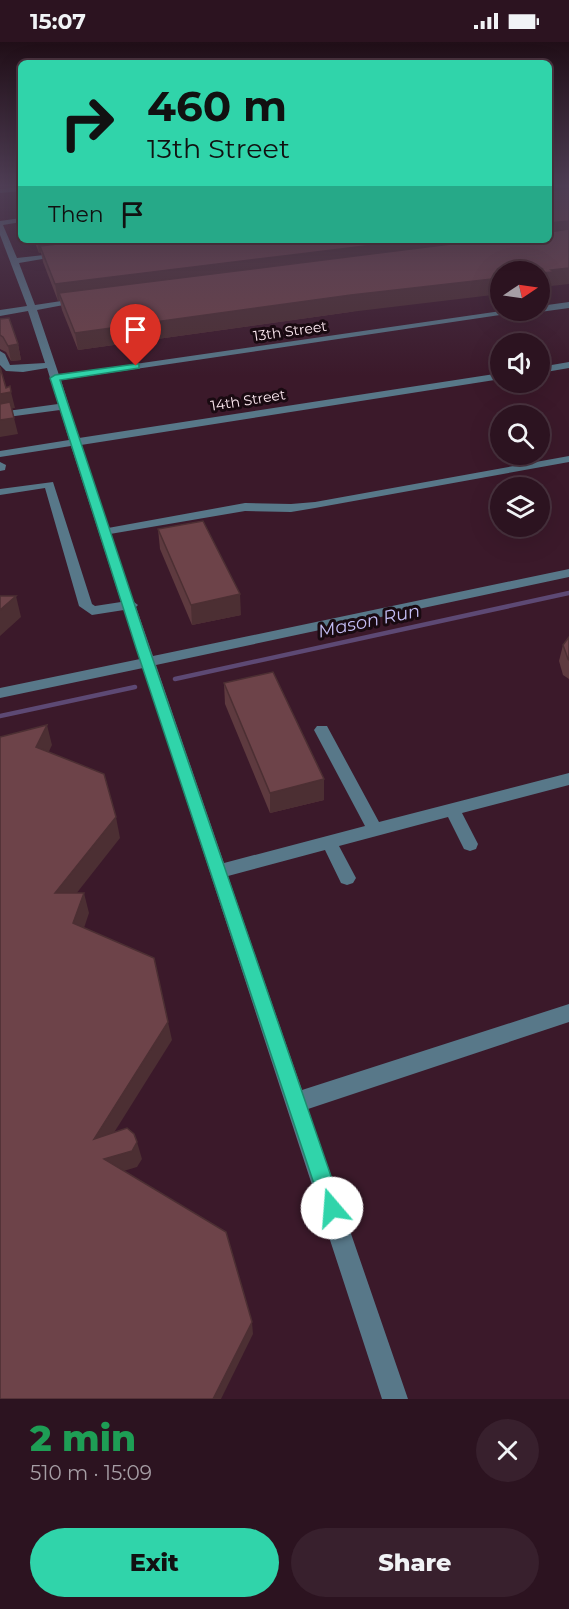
<!DOCTYPE html>
<html lang="en">
<head>
<meta charset="utf-8">
<style>
  :root { --surface:#2c1320; --page:#38202d; --text:#f1f3f6; --muted:#a69ea5; --line:#48323e; --accent:#30d4aa }
  body { margin:0; font-family:Montserrat,sans-serif; background:var(--page); color:var(--text); height:100vh; display:flex; flex-direction:column; font-size:22px; white-space:nowrap }
  * { box-sizing:border-box; margin:0 }
  p { font-size:20px; color:var(--muted) }
  .icon { flex:none; width:33px; height:33px; fill:none; stroke:currentColor; stroke-width:2; stroke-linecap:round; stroke-linejoin:round }
  .map { position:relative; height:1357px; overflow:hidden }
  .drawer { display:flex; flex-direction:column; background:var(--surface); flex:1 }
  .drawer>* { flex:none }
  .guide { position:absolute; left:18px; top:18px; width:534px; height:183px; border-radius:9px; box-shadow:0 6px 24px #0002,0 0 0 2px var(--line); background:#30d4aa; color:#111; overflow:hidden }
  .needle { width:39px; rotate:77deg }
  .fabs { position:absolute; left:490px; top:219px; display:grid; gap:12px }
  .fabs a { display:grid; place-items:center; width:60px; height:60px; border-radius:50%; background:var(--surface); box-shadow:0 6px 24px #0002,0 0 0 2px var(--line); font-size:30px }
  .pin { position:absolute; display:grid; place-items:center; width:51px; height:51px; color:#fff; margin:-62px -26px; border-radius:50% 50% 50% 0; rotate:-45deg; box-shadow:0 0 6px #0007 }
  .pin .icon { rotate:45deg }
  .me { position:absolute; width:66px; margin:-33px; rotate:342deg; stroke-linejoin:round; filter:drop-shadow(0 0 4px #0008) }
  .turn { display:flex; align-items:center; gap:21px; height:126px; padding:0 30px; font-size:27px }
  .turn .icon { width:78px; height:78px; stroke-width:2.5 }
  .turn b { display:block; font-size:42px; line-height:51px }
  .then { display:flex; align-items:center; height:57px; padding:0 30px; background:#0003; gap:12px; font-size:22px }
  .round { display:grid; place-items:center; flex:none; width:63px; height:63px; border-radius:32px; background:var(--page) }
  .headline { display:flex; align-items:center; justify-content:space-between; height:102px; padding:0 30px }
  h1 { font-size:36px; font-weight:800; line-height:45px; color:#1e9e55 }
  .button { display:flex; gap:12px; margin-top:auto; padding:12px 30px }
  .button a { flex:1; height:69px; border-radius:36px; background:var(--accent); color:#111; font-size:24px; font-weight:800; line-height:69px; text-align:center }
  .button a+a { background:var(--page); color:var(--text) }
  .status { display:flex; justify-content:space-between; align-items:center; height:42px; padding:0 30px; background:var(--surface); direction:ltr }
  .status svg { height:16px; fill:currentColor }
  .map>svg:first-child { display:block }
  .lines { fill:none; stroke-linecap:round; stroke-linejoin:round }
  .stream { stroke:#5d4974; stroke-width:4.5 }
  .minor { fill:#587889; fill-rule:evenodd }
  .wall { fill:#5e3a3f }
  .shaded-wall { fill:#4c2f33 }
  .building { fill:#6d4349; stroke:#4c2f33; stroke-width:1.5 }
  .route { fill:#30d4aa; stroke:#1f8a6e; stroke-width:1.5 }
  .labels { text-anchor:middle; dominant-baseline:central; stroke-width:6; stroke-linejoin:round; paint-order:stroke }
  .far-street-label { font-size:14px; fill:#feeaf2; stroke:#190a11 }
  .water-label { font-size:18px; font-style:italic; fill:#c3bdf4; stroke:#190a11 }
</style>
</head>
<body>
<div class="status"><b>15:07</b><svg viewBox="0 0 49 12"><path d="M0 12V9h3v3zM5 12V6h3v6zM10 12V3h3v9zM15 12V0h3v12zM26 1h20v11H26zM47 4h2v5h-2z"/></svg></div>
<div class="map">
<svg width="569" height="1357" viewBox="0 0 569 1357">
  <rect width="100%" height="100%" fill="#3b192a"/>
  <g class="lines">
    <!-- stream -->
    <g class="stream">
      <path d="M 175,637 L 569,551"/>
      <path d="M 0,674 L 135,645"/>
    </g>
    <!-- minor -->
    <g class="minor">
      <path d="M 21,145 L 21,149 L 0,151 L 0,147 Z"/>
      <path d="M 21,176 L 21,180 L 3,183 L 17,216 L 62,211 L 66,213 L 19,221 L 35,263 L 81,256 L 85,259 L 37,268 L 59,333 L 508,268 L 534,268 L 61,338 L 79,396 L 501,331 L 501,337 L 81,403 L 108,486 L 245,461 L 291,462 L 315,460 L 569,414 L 569,420 L 315,466 L 291,470 L 245,469 L 110,492 L 134,560 L 138,563 L 136,565 L 153,614 L 569,527 L 569,535 L 156,623 L 224,821 L 365,784 L 314,688 L 317,684 L 327,684 L 379,780 L 569,731 L 569,743 L 462,771 L 478,802 L 476,807 L 470,809 L 464,807 L 448,775 L 339,804 L 356,836 L 353,841 L 347,843 L 341,841 L 325,808 L 228,834 L 302,1048 L 569,962 L 569,980 L 308,1067 L 408,1357 L 382,1357 L 143,626 L 0,656 L 0,646 L 140,617 L 124,568 L 92,573 L 79,564 L 45,446 L 0,453 L 0,447 L 53,440 L 92,562 L 95,564 L 121,560 L 71,404 L 0,415 L 0,409 L 69,398 L 60,368 L 0,376 L 0,370 L 58,362 L 47,326 L 23,330 L 6,329 L 0,323 L 0,309 L 5,312 L 10,323 L 45,321 L 28,269 L 0,274 L 0,268 L 27,264 L 0,193 L 0,179 Z"/>
      <path d="M 569,260 L 569,266 L 540,270 L 537,268 L 540,268 L 540,264 Z"/>
      <path d="M 569,320 L 569,326 L 540,331 L 540,325 Z"/>
      <path d="M 0,420 L 6,423 L 5,428 L 0,429 Z"/>
    </g>
  </g>
  <!-- wall -->
  <g class="wall">
    <path d="M 34,198 L 549,198 L 551,244 L 551,246 L 540,247 L 540,230 L 350,270 L 78,308 L 62,268 L 60,259 L 58,259 L 43,220 L 41,211 L 39,211 Z"/>
    <path d="M 0,277 L 18,302 L 21,318 L 11,319 L 6,310 L 0,307 Z"/>
    <path d="M 158,487 L 241,573 L 192,583 L 160,507 Z"/>
    <path d="M 569,595 L 569,637 L 563,633 L 559,619 L 563,603 Z"/>
    <path d="M 224,641 L 324,758 L 270,771 L 225,662 Z"/>
  </g>
  <!-- shaded-wall -->
  <g class="shaded-wall">
    <path d="M 549,144 L 569,144 L 569,152 L 549,154 Z"/>
    <path d="M 569,179 L 569,194 L 549,196 L 549,181 Z"/>
    <path d="M 37,198 L 159,198 L 40,204 L 41,211 L 39,211 Z"/>
    <path d="M 414,198 L 535,198 L 59,251 L 60,259 L 58,259 L 55,242 Z"/>
    <path d="M 569,226 L 569,242 L 551,244 L 551,246 L 540,247 L 540,231 L 551,228 Z"/>
    <path d="M 501,236 L 501,252 L 350,270 L 78,308 L 75,291 L 351,253 Z"/>
    <path d="M 18,302 L 21,318 L 11,319 L 8,304 Z"/>
    <path d="M 11,350 L 15,366 L 0,368 L 0,352 Z"/>
    <path d="M 14,376 L 18,392 L 0,395 L 0,378 Z"/>
    <path d="M 240,552 L 241,573 L 192,583 L 191,563 Z"/>
    <path d="M 16,554 L 21,575 L 0,594 L 0,568 Z"/>
    <path d="M 47,683 L 52,703 L 41,726 L 36,705 Z"/>
    <path d="M 324,737 L 324,758 L 270,771 L 270,751 Z"/>
    <path d="M 116,775 L 120,796 L 61,871 L 55,851 Z"/>
    <path d="M 84,851 L 89,871 L 79,901 L 73,881 Z"/>
    <path d="M 168,980 L 172,998 L 100,1113 L 94,1097 Z"/>
    <path d="M 137,1100 L 142,1117 L 137,1125 L 110,1133 L 104,1117 Z"/>
    <path d="M 252,1280 L 253,1292 L 221,1357 L 213,1357 Z"/>
  </g>
  <!-- building -->
  <g class="building">
    <path d="M 549,144 L 552,148 L 569,146 L 569,179 L 549,181 Z"/>
    <path d="M 569,187 L 569,226 L 551,228 L 554,230 L 540,231 L 540,230 L 501,230 L 501,236 L 351,253 L 75,291 L 59,251 L 483,198 L 549,198 L 549,190 Z"/>
    <path d="M 94,198 L 414,198 L 55,242 L 40,204 Z"/>
    <path d="M 9,276 L 18,302 L 8,304 L 3,295 L 0,293 L 0,277 Z"/>
    <path d="M 0,325 L 6,346 L 10,344 L 11,350 L 0,352 Z"/>
    <path d="M 10,360 L 14,376 L 0,378 L 0,362 Z"/>
    <path d="M 203,479 L 240,552 L 191,563 L 158,487 Z"/>
    <path d="M 0,554 L 16,554 L 0,568 Z"/>
    <path d="M 569,595 L 569,618 L 568,617 L 563,603 Z"/>
    <path d="M 273,630 L 324,737 L 270,751 L 224,641 Z"/>
    <path d="M 47,683 L 36,705 L 104,732 L 116,775 L 55,851 L 84,851 L 73,881 L 154,916 L 168,980 L 94,1097 L 127,1086 L 134,1092 L 137,1100 L 132,1109 L 104,1117 L 226,1190 L 252,1280 L 213,1357 L 0,1357 L 0,695 Z"/>
  </g>
  <!-- sky -->
  <linearGradient id="sky" x2="0" y2="1"><stop stop-color="#200e17"/><stop offset="0.43" stop-color="#4f3e55"/><stop offset="1" stop-color="#4f3e55" stop-opacity="0"/></linearGradient>
  <rect width="569" height="334" fill="url(#sky)"/>
  <!-- route -->
  <path class="route" d="M 136,322 L 139,322 L 139,326 L 60,338 L 149,606 L 342,1166 L 339,1174 L 332,1177 L 325,1174 L 322,1166 L 136,606 L 50,336 L 55,333 Z"/>
  <g class="labels">
    <!-- far-street labels -->
    <g class="far-street-label">
      <text transform="translate(290 289) rotate(-8)">13th Street</text>
      <text transform="translate(248 358) rotate(-9)">14th Street</text>
    </g>
    <!-- water labels -->
    <g class="water-label">
      <text transform="translate(369 579) rotate(-12)">Mason Run</text>
    </g>
  </g>
</svg>
<div class="fabs">
<a><svg class="needle" viewBox="-14 -14 28 28"><path d="M0-13l5 13h-10z" fill="#e53935"/><path d="M0 13l5-13h-10z" fill="#a69ea5"/></svg></a>
<a><svg class="icon" aria-label="sound" viewBox="0 0 24 24"><path d="M4 9h4l5-4v14l-5-4H4zM17 9q2 3 0 6"/></svg></a>
<a><svg class="icon" aria-label="search" viewBox="0 0 24 24"><circle cx="10" cy="10" r="6"/><path d="M15 15l6 6"/></svg></a>
<a><svg class="icon" aria-label="layers" viewBox="0 0 24 24"><path d="M12 4l9 5-9 5-9-5zM3 14l9 5 9-5"/></svg></a>
</div>
<div class="pin" style="left:136px;top:324px;background:#d93025"><svg class="icon" aria-label="arrive" viewBox="0 0 24 24"><path d="M6 21V4h12l-3 4 3 4H6"/></svg></div>
<svg class="me" style="left:332px;top:1166px" viewBox="-20 -20 40 40"><circle r="19" fill="#fff"/><path d="M0-13L10 11 0 6-10 11z" fill="#30d4aa"/></svg>
<div class="guide">
<div class="turn"><svg class="icon" aria-label="right" viewBox="0 0 24 24"><path d="M7 20v-9h11M14 6l5 5-5 5"/></svg><div><b>460 m</b>13th Street</div></div>
<div class="then">Then<svg class="icon" aria-label="arrive" viewBox="0 0 24 24"><path d="M6 21V4h12l-3 4 3 4H6"/></svg></div>
</div>
</div>
<section class="drawer">
<div class="headline"><div><h1>2 min</h1><p>510 m · 15:09</p></div><a class="round"><svg class="icon" aria-label="close" viewBox="0 0 24 24"><path d="M6 6l12 12M18 6L6 18"/></svg></a></div>
<div class="button"><a>Exit</a><a>Share</a></div>
</section>
</body>
</html>
